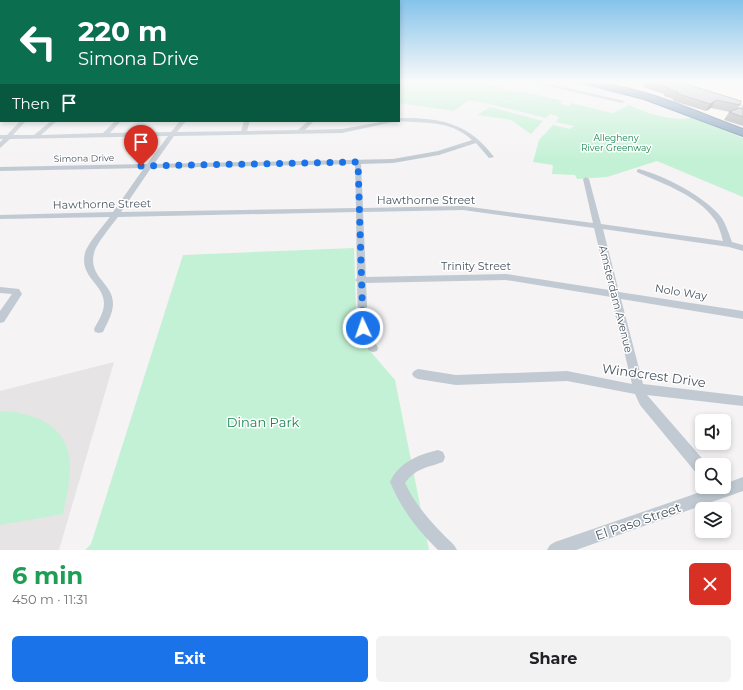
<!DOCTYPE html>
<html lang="en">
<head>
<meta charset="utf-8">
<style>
  :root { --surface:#fff; --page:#f2f2f2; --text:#202124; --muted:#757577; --accent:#1a73e8 }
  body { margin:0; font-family:Montserrat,sans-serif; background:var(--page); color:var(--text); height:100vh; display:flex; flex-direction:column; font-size:15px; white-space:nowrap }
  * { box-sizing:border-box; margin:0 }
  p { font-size:13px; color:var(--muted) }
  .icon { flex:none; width:22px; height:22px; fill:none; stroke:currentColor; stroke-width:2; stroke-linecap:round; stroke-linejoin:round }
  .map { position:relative; height:550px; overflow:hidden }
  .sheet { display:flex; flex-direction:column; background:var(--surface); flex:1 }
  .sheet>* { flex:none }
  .top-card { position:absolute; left:0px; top:0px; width:400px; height:122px; box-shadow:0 2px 6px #0003; background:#0b6e4f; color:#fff; overflow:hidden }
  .controls { position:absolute; left:695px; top:414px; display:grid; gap:8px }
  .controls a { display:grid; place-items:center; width:36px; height:36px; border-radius:6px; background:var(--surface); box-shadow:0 2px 6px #0003; font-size:20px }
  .pin { position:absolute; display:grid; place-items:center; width:34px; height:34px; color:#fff; margin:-41px -17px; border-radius:50% 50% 50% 0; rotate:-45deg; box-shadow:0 0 4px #0007 }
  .pin .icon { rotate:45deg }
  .me { position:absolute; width:44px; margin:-22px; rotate:357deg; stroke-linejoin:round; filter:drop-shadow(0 0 3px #0008) }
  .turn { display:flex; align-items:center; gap:14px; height:84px; padding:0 12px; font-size:18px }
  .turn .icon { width:52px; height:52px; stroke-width:2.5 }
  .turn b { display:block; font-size:28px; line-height:34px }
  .then { display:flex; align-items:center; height:38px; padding:0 12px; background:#0003; gap:8px; font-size:15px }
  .round { display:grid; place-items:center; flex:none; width:42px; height:42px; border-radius:6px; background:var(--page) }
  .head { display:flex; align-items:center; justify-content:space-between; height:68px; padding:0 12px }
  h1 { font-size:24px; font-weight:700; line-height:30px; color:#1e9e55 }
  .cta { display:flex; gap:8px; margin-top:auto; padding:8px 12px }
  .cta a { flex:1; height:46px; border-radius:6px; background:var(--accent); color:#fff; font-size:16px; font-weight:700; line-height:46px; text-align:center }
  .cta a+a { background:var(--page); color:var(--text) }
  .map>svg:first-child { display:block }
  .commercial { fill:#fdf9ef }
  .education { fill:#e6e4e5 }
  .green { fill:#c3f1d5 }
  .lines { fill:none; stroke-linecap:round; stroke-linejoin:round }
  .highway-casing { stroke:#7690ad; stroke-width:2 }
  .street { fill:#c1cad2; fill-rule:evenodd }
  .highway { fill:#8ba5c1; fill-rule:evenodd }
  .rail-casing { stroke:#b5b8bd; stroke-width:2.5 }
  .rail { stroke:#fff; stroke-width:1.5; stroke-dasharray:4.5; stroke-linecap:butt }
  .wall { fill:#b0b2b7 }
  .shaded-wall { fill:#909195 }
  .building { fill:#cdcfd5; stroke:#909195 }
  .route { stroke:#1a73e8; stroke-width:7; stroke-dasharray:0 12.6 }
  .labels { text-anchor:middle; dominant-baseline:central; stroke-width:3; stroke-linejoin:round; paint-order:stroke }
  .far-park-label { font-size:9px; fill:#17864f; stroke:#fff }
  .far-street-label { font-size:9px; fill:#4a5661; stroke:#fff }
  .street-label { font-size:11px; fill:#4a5661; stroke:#fff }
  .near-street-label { font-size:13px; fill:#4a5661; stroke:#fff }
  .near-park-label { font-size:13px; fill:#17864f; stroke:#fff }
</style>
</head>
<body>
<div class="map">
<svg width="743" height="550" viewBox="0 0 743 550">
  <rect width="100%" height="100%" fill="#f5f3f3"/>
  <!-- commercial -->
  <path class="commercial" d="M 592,83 L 708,83 L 743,92 L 743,130 L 621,89 Z"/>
  <!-- education -->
  <path class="education" d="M 114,362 L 59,550 L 0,550 L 0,391 Z"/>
  <!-- green -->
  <g class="green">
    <path d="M 399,83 L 483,83 L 517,92 L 520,91 L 563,101 L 561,104 L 569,106 L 571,103 L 612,113 L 629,105 C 646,113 676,123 693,117 L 743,138 L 743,197 L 657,161 L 607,177 L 577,179 L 575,175 L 552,174 L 553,165 L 533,162 L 539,140 L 553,125 L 570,129 L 574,126 L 556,122 L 559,117 L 550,114 L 546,118 L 494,105 L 469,100 L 454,111 L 399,103 Z"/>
    <path d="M 490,107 L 543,121 L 531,134 L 511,120 L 477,115 Z"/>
    <path d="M 354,248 L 357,336 L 395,380 L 429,550 L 85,550 L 91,544 L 183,255 Z"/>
    <path d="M 0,411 C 36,412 71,427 70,468 C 70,484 66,499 63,514 L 0,525 Z"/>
  </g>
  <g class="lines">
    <!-- highway casing -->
    <g class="highway-casing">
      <path id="highway" d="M 578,82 C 635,82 690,110 743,129 L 743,136 L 644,99 Z"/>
    </g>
    <!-- street -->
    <g class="street">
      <path d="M 529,82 L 540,82 L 625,101 L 622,103 Z"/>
      <path d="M 399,118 C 440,117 469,123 494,157 L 489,158 L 476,143 L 439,155 L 393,163 L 361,164 L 363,208 L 463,206 L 593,223 L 583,179 L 586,177 L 589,179 L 601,224 L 723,241 C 721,234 719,226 715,220 C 698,195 663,184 637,172 L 637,170 L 639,169 C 665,176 704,196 721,217 C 726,224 729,234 732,242 L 743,245 L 743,251 L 729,247 L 603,229 L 619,292 L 743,311 L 743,319 L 621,299 L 643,384 L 743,396 L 743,406 L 647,395 L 707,464 L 702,465 L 702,476 L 697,474 L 640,405 L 635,394 L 567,381 L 456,385 L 418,379 L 414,377 L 412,374 L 414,371 L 418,369 L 456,375 L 567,371 L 632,384 L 611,297 L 506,280 L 366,283 L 368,328 L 378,348 L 377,351 L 373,352 L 369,351 L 358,328 L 357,282 L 355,280 L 357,278 L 356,212 L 118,217 C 112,225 96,244 94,253 C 88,277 113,283 113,303 C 113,314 107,323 103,332 L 99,333 L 95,332 L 94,329 C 98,321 104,313 104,303 C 104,284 79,277 85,253 C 88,243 103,226 110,217 L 0,219 L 0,215 L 113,212 L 144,168 L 0,171 L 0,167 L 147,164 L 168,136 L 10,139 L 0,148 L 0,142 L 3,139 L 0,139 L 0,135 L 7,135 L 20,121 L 26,121 L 13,135 L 34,135 L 51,121 L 57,121 L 41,135 L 103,133 L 115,121 L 121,121 L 110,133 L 171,132 L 180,121 L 186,121 L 177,132 L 241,131 L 244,121 L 250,121 L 247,131 L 298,130 L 308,121 L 314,121 L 305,130 L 342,129 L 386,121 L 399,121 ZM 398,121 C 425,124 449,119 472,140 L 438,151 L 393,159 L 154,164 L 174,136 L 342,133 ZM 355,164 L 356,208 L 121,212 L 151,168 ZM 463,210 L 594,228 L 609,290 L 506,274 L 366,277 L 363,212 Z"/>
      <path d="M 0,287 L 19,289 L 22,294 L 4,322 L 0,323 L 0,311 L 12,294 L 0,293 Z"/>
      <path d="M 438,450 L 443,452 L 445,457 L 443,462 C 426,468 416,468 405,483 C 416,507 435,527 454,545 L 457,550 L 438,550 C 417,530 401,508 390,482 C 399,462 418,455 438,450 Z"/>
      <path d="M 743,477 L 743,491 L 576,550 L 547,550 L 550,545 L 555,542 L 715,487 L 724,487 L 724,484 Z"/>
    </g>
    <!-- highway -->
    <use href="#highway" class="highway"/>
    <!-- rail casing -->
    <g class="rail-casing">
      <path id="rail" d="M 729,103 L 743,107"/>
    </g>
    <!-- rail -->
    <use href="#rail" class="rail"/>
  </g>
  <!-- wall -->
  <path class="wall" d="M 645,82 L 679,82 L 740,105 L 738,108 L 743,109 L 743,126 L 724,120 L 729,112 L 730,112 L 711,108 L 706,111 L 673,101 L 673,99 L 664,96 L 664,94 L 643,87 Z"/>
  <!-- shaded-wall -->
  <path class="shaded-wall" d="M 716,100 L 711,108 L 706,111 L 710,104 Z"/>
  <!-- building -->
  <g class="building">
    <path d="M 653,82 L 679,82 L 741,101 L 740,105 L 716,100 L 710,104 L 676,93 L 678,92 L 667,89 L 669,88 Z"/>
    <path d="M 739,108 L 743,109 L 743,117 L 729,112 Z"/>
  </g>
  <!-- sky -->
  <linearGradient id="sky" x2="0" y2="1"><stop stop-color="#85c3ea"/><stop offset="0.51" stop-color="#fafafa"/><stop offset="1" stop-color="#fafafa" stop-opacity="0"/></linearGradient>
  <rect width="743" height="160" fill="url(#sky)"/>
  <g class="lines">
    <!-- route -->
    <path class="route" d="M 141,166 L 358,162 L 363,328"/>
  </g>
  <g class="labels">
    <!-- far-park labels -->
    <g class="far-park-label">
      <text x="616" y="137">Allegheny<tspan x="616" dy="10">River Greenway</tspan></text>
    </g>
    <!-- far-street labels -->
    <g class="far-street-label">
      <text transform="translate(84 158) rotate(-1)">Simona Drive</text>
    </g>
    <!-- street labels -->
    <g class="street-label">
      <text x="426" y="200">Hawthorne Street</text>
      <text transform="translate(102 204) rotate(-1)">Hawthorne Street</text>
      <text x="476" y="266">Trinity Street</text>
      <text transform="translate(681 292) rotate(9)">Nolo Way</text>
      <text transform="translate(616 299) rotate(76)">Amsterdam Avenue</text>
    </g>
    <!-- near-street labels -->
    <g class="near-street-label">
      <text transform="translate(654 375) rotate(8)">Windcrest Drive</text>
      <text transform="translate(638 521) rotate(-19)">El Paso Street</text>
    </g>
    <!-- near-park labels -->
    <g class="near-park-label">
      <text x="263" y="422">Dinan Park</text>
    </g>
  </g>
</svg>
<div class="controls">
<a><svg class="icon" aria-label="sound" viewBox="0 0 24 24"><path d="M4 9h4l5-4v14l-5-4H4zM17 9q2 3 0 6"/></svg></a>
<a><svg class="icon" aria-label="search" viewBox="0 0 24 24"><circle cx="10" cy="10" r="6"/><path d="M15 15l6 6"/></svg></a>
<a><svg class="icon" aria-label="layers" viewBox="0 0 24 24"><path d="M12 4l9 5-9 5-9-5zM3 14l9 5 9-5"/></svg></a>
</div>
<div class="pin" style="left:141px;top:166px;background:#d93025"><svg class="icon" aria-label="arrive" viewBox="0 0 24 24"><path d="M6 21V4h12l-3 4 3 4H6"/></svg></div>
<svg class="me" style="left:363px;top:328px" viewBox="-20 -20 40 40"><circle r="17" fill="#1a73e8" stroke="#fff" stroke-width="3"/><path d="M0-11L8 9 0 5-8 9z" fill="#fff"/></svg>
<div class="top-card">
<div class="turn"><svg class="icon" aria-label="left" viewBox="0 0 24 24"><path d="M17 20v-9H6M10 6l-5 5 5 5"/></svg><div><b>220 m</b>Simona Drive</div></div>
<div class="then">Then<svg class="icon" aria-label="arrive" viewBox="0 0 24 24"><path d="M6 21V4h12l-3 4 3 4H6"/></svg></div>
</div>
</div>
<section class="sheet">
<div class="head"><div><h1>6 min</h1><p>450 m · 11:31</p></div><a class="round" style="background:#d93025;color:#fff"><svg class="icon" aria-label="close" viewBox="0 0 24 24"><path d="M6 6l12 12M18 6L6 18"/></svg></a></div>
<div class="cta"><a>Exit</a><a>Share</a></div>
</section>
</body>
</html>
